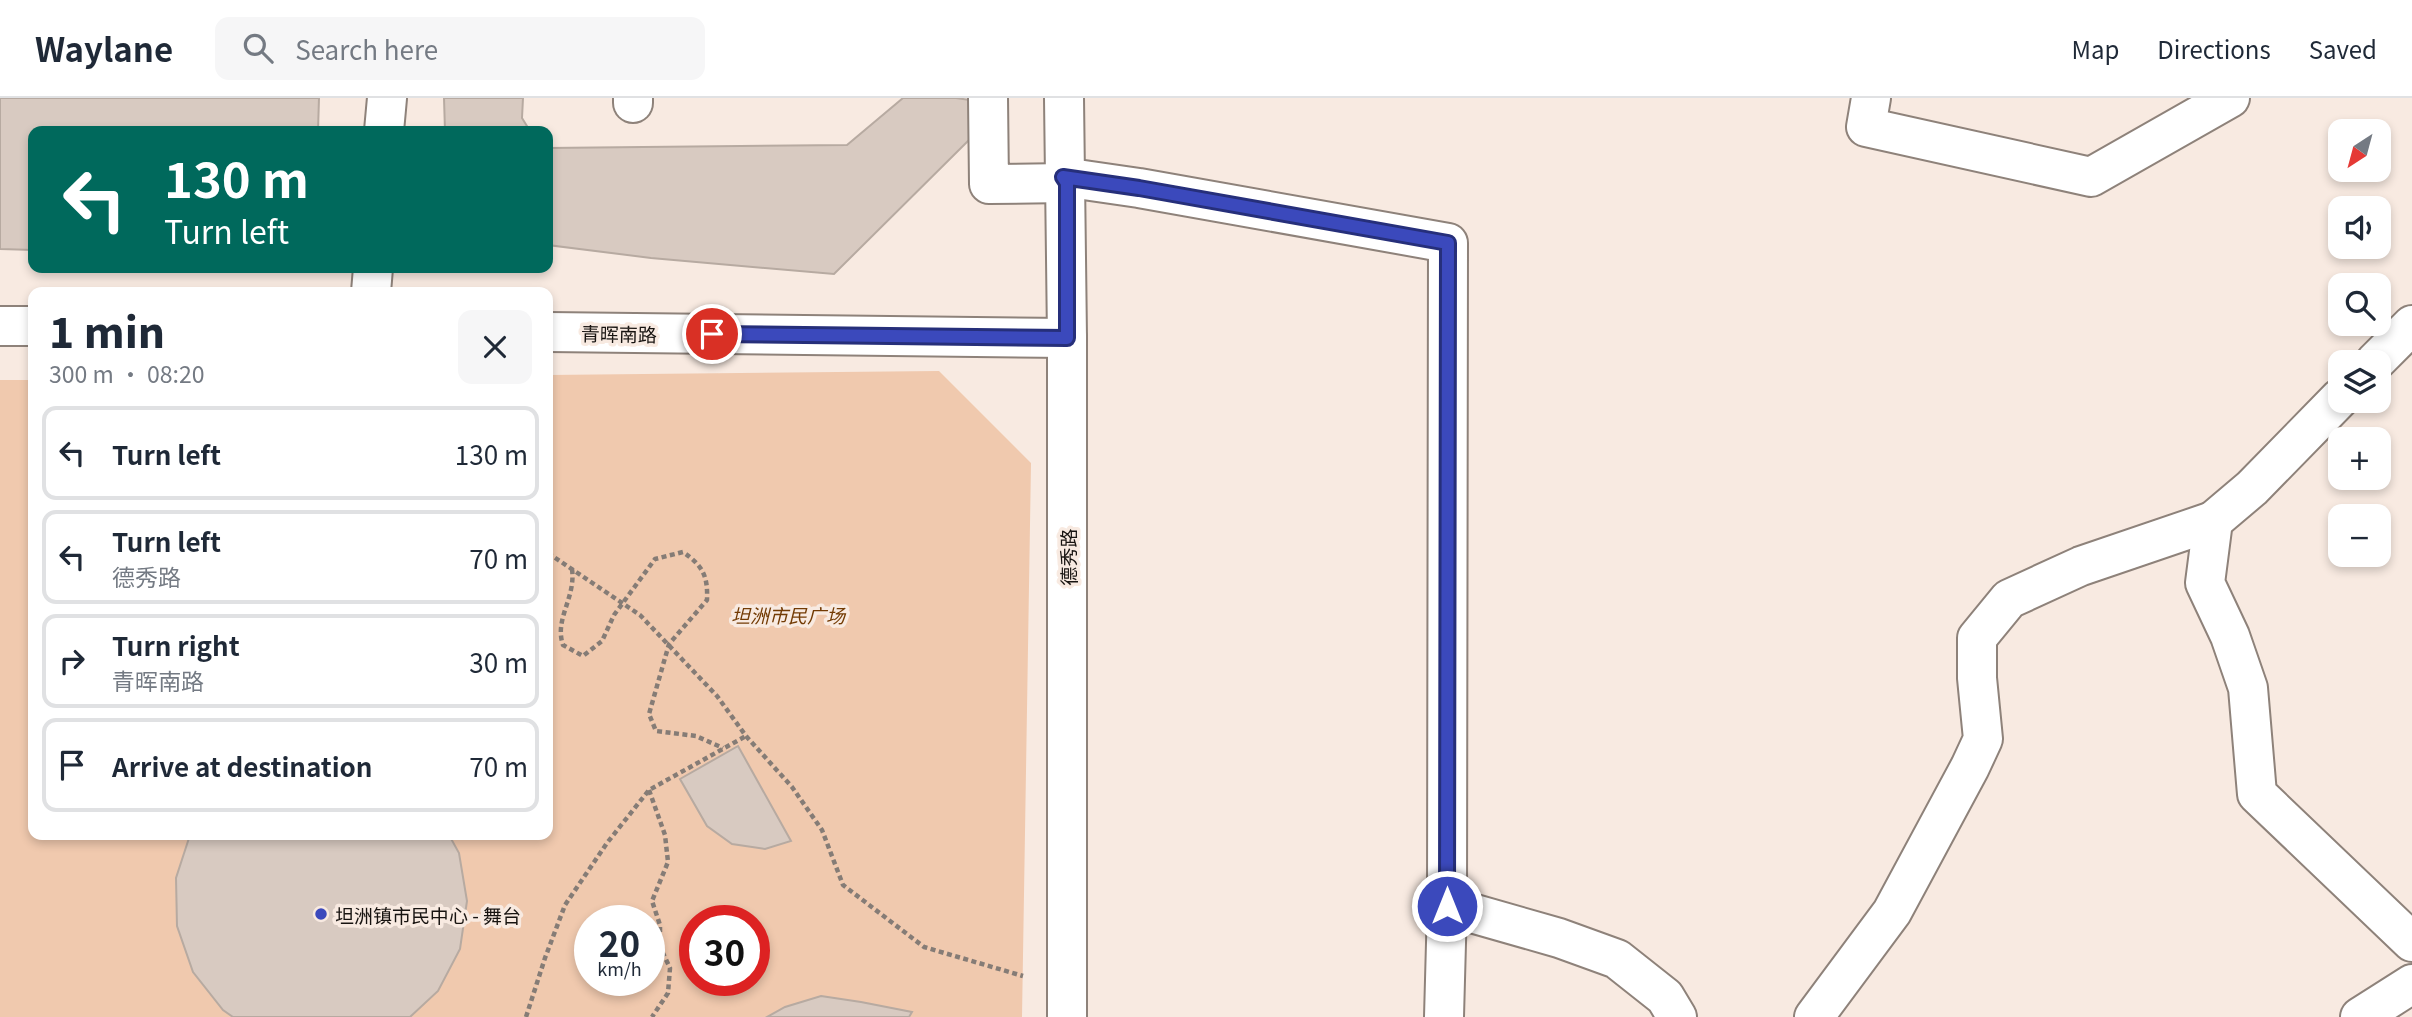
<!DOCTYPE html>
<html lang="en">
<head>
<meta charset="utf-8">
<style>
  :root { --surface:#fff; --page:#f6f6f7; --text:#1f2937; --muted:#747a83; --line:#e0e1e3 }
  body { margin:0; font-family:Georgia,"Noto Sans SC",serif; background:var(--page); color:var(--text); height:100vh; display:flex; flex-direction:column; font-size:26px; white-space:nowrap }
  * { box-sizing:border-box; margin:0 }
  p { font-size:23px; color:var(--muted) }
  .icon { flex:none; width:38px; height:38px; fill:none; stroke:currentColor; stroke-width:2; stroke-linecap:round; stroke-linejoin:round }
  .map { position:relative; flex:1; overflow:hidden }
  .sheet { position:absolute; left:28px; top:189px; width:525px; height:553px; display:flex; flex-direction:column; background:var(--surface); border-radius:14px; box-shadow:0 4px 10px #0003 }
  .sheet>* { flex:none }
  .banner { position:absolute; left:28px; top:28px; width:525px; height:147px; border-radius:14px; box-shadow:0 4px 10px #0003; background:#00695c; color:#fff; overflow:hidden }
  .needle { width:46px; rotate:216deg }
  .buttons { position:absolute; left:2328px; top:21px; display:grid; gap:14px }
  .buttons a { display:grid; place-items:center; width:63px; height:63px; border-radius:14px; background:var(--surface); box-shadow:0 4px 10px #0003; font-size:35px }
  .speed { position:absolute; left:574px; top:807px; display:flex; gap:14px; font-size:35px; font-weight:700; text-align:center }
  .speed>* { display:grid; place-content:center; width:91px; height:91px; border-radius:50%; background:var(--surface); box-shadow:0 4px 10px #0003; line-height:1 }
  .speed small { font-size:18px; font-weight:400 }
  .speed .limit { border:10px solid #d22; background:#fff; color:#111 }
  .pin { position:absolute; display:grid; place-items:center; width:60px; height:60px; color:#fff; margin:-30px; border:4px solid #fff; border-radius:50%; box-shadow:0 2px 7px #0007 }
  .me { position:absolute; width:77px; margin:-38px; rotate:0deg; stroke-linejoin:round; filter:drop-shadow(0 0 5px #0008) }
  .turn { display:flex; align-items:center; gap:24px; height:147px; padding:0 21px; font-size:32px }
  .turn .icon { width:91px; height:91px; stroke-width:2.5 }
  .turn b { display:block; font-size:49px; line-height:60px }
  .round { display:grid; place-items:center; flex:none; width:74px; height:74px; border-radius:14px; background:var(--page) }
  .head { display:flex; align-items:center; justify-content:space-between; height:119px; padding:0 21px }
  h1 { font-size:42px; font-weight:800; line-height:52px }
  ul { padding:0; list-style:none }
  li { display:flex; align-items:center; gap:21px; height:94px; margin:0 14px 10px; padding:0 7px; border:4px solid var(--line); border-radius:14px }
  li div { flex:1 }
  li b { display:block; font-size:26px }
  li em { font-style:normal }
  header { display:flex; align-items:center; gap:42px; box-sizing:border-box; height:98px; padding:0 35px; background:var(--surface); border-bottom:2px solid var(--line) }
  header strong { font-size:33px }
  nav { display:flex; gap:38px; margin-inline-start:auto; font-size:24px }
  .search { width:490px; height:63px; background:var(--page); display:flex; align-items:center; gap:18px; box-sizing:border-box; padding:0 24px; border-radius:14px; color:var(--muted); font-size:26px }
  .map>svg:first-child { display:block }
  .green { fill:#f0c9ae; fill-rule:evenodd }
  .building { fill:#d8cac1; stroke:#b7aaa1; stroke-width:2 }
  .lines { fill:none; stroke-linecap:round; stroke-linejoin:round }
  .minor-casing { stroke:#8e827a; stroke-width:42 }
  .path { stroke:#857c76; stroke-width:4.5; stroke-dasharray:5 3.5; stroke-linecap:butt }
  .minor { stroke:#fff; stroke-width:38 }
  .route-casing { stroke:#262f7a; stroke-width:18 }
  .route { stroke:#3b49bc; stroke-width:12 }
  .poi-dot { fill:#3b49bc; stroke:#f8eae1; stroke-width:2.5 }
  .labels { text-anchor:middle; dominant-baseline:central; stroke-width:7; stroke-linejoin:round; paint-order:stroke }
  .street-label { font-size:19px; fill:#171310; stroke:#f8eae1 }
  .park-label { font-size:19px; font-style:italic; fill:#733b04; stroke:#f8eae1 }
  .poi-label { font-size:19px; fill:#171310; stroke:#f8eae1; text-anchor:start }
</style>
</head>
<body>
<header>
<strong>Waylane</strong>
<div class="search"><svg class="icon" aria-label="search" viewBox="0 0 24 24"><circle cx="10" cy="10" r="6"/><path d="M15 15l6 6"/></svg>Search here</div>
<nav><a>Map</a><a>Directions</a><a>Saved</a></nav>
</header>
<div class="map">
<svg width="2412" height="919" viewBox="0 0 2412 919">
  <rect width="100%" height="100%" fill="#f8eae1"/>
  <!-- green -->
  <path class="green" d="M 939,273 L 1031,365 L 1022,919 L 0,919 L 0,282 L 33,282 L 33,737 L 548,737 L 548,277 ZM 590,822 L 649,822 L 649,882 L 590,882 ZM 695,822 L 754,822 L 754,882 L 695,882 Z"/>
  <!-- building -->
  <g class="building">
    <path d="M 0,0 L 319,0 L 318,33 L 33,33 L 33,152 L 0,151 Z"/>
    <path d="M 444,0 L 523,0 L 522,20 L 530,33 L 445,33 Z"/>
    <path d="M 903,0 L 956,0 L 977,3 L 974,37 L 834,176 L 651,160 L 548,147 L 548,50 L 847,47 Z"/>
    <path d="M 738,648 L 791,743 L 765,751 L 732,746 L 707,728 L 680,681 Z"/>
    <path d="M 190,737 L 449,737 L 459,755 L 467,803 L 460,851 L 438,893 L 410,919 L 233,919 L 223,912 L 193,874 L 177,828 L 176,780 Z"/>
    <path d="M 821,898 L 861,904 L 912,914 L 909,919 L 767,919 L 785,909 Z"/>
  </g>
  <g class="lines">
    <!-- minor casing -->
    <g class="minor-casing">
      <g id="minor">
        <path d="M 988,0 L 989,86 L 1067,85"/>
        <path d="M 1064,0 L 1067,240 L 1067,919"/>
        <path d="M 1871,0 L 1866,29 L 2091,79 L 2230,0"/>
        <path d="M 633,5 L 633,0"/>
        <path d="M 384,33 L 387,0"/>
        <path d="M 1063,79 L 1139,90 L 1448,145 L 1447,808 L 1444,919"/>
        <path d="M 371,194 L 373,170"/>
        <path d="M 0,228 L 33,228"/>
        <path d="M 548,234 L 1067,240"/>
        <path d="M 2375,264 L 2412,227"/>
        <path d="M 2340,300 L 2252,390 L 2213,423 L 2205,485 L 2230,538 L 2248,590 L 2257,696 L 2412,844"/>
        <path d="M 1447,808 L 1559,840 L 1617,861 L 1665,899 L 1677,919"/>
        <path d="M 1814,919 L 1892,814 L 1970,669 L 1983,641 L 1977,580 L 1977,540 L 2009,501 L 2081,468 L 2213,423"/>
        <path d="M 2360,919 L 2412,886"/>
      </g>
    </g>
    <!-- path -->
    <g class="path">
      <path d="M 548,455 L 640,517 L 717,598 L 746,638 L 792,689 L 822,732 L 843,787 L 924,849 L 1023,878"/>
      <path d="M 572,471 C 576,500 554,521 563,547 L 583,558 L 602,543 L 614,517 L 655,461 L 683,454 C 703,468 708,478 707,502 L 669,546 L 649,616 L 656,633 L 696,638 L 723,650"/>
      <path d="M 649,692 L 665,737 L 668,764 L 652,803 L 660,827 L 660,849 L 670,870 L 668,895 L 652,919"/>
      <path d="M 526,919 L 545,860 L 565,807 L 607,745 L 649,692 L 746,638"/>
    </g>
    <!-- minor -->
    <use href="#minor" class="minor"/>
  </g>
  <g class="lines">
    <!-- route casing -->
    <g class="route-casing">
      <path id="route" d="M 712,236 L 1067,240 L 1067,85 L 1063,79 L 1139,90 L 1448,145 L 1447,808"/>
    </g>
    <!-- route -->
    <use href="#route" class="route"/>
  </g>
  <!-- markers -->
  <circle class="poi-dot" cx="321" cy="816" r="7"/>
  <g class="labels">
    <!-- street labels -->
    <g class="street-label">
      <text transform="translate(619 235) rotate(1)">青晖南路</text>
      <text transform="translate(1067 459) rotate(-90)">德秀路</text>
    </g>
    <!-- park labels -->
    <g class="park-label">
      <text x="788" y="516">坦洲市民广场</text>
    </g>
    <!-- poi labels -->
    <g class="poi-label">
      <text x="335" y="816">坦洲镇市民中心 - 舞台</text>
    </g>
  </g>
</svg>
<div class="buttons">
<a><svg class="needle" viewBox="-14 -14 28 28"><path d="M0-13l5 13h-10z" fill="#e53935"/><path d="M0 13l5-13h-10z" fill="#747a83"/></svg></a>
<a><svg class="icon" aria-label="sound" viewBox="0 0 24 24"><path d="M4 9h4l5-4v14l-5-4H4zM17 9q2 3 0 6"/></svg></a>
<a><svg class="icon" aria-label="search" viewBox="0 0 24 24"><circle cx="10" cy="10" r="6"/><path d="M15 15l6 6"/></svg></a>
<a><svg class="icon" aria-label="layers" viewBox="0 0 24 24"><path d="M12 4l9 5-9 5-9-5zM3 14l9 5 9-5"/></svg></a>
<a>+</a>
<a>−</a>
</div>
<div class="speed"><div>20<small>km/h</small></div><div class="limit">30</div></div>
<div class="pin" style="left:712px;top:236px;background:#d93025"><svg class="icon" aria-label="arrive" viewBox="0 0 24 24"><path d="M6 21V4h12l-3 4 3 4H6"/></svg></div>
<svg class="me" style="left:1447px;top:808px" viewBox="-20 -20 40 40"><circle r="17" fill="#3b49bc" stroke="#fff" stroke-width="3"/><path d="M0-11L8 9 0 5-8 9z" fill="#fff"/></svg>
<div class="banner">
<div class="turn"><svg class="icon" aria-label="left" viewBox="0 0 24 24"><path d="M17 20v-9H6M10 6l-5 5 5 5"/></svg><div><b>130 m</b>Turn left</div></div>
</div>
<section class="sheet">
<div class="head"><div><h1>1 min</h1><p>300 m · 08:20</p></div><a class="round"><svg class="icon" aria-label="close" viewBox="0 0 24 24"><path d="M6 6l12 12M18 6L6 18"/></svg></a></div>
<ul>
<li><svg class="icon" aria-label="left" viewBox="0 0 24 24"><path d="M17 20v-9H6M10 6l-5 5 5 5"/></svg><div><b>Turn left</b></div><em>130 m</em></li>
<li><svg class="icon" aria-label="left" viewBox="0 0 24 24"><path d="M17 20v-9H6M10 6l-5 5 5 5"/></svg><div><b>Turn left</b><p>德秀路</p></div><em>70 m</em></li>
<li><svg class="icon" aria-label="right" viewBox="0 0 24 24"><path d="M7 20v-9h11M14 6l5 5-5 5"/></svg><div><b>Turn right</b><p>青晖南路</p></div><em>30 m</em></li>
<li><svg class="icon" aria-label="arrive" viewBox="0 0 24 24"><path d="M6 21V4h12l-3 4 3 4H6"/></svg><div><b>Arrive at destination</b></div><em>70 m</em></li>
</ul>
</section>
</div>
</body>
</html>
